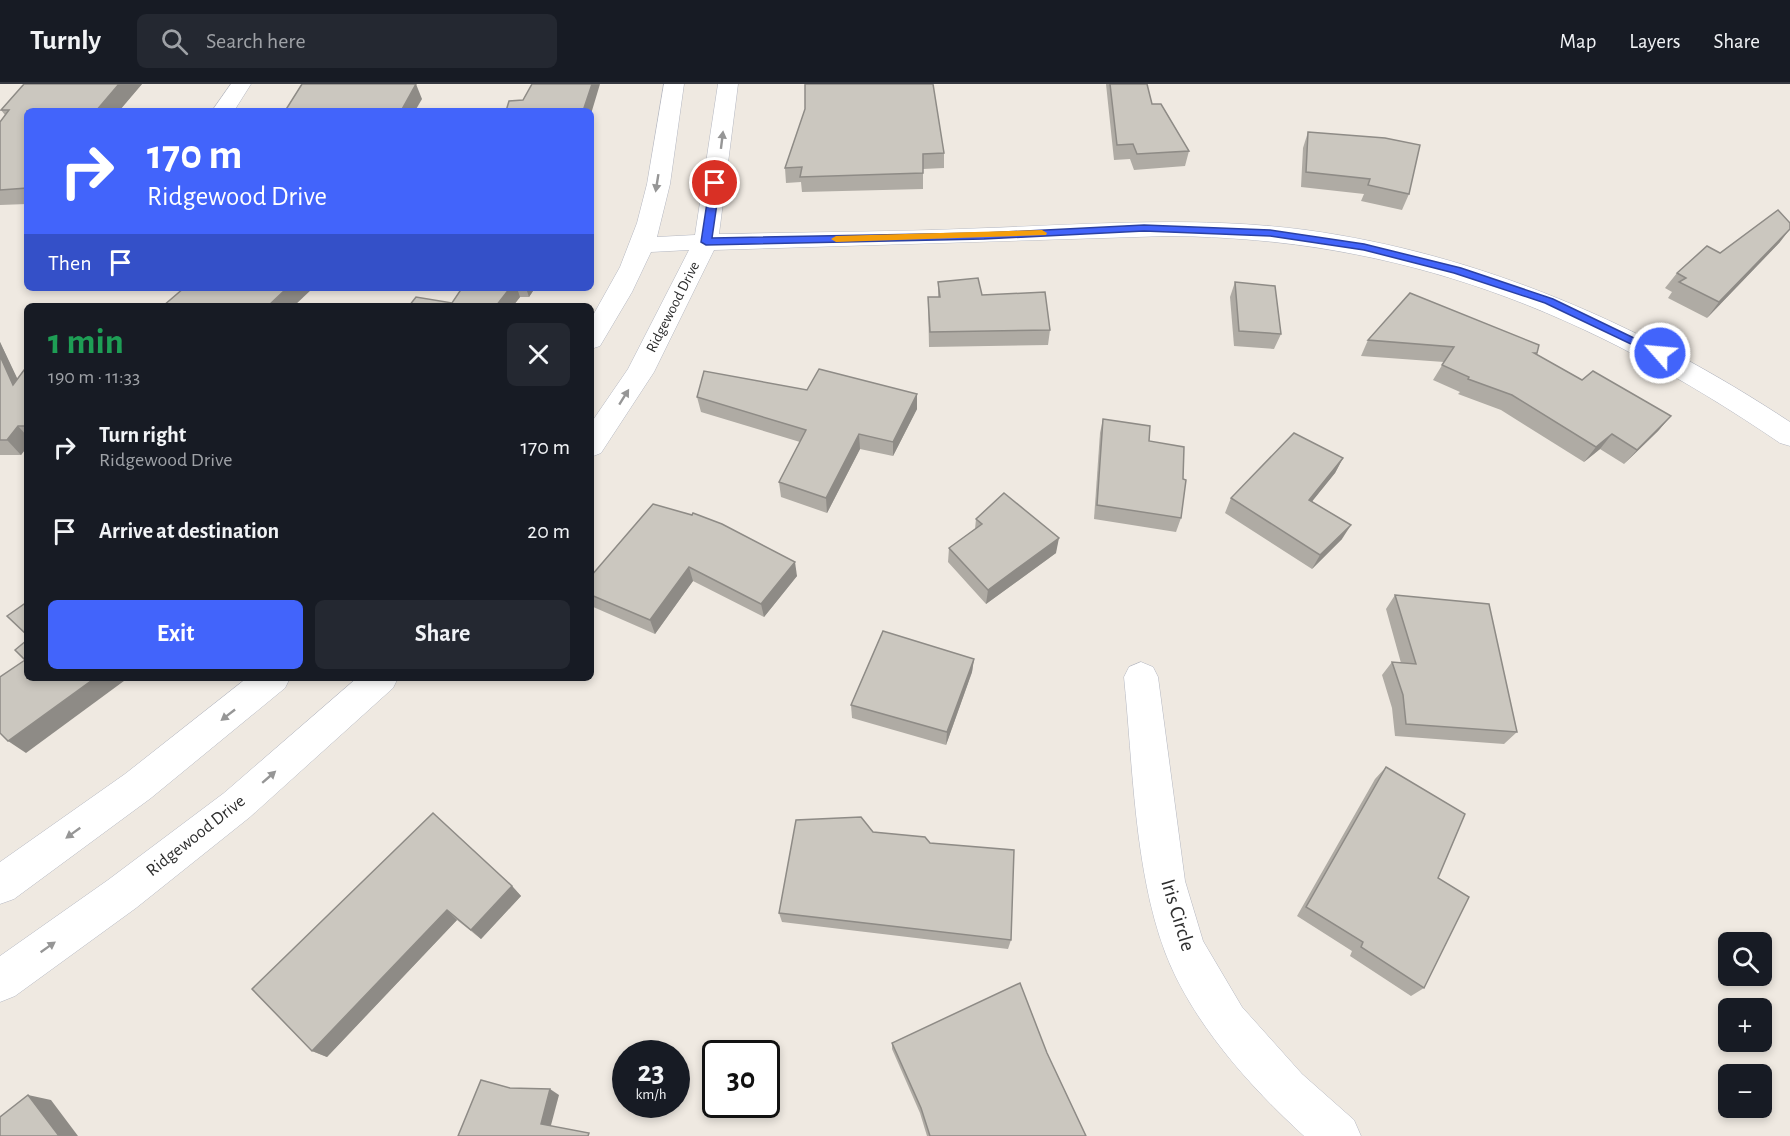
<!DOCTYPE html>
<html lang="en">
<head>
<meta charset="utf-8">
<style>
  :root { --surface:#171b24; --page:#242831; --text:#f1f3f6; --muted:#9ea1a6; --line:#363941; --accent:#4264fb }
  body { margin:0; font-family:"Alegreya Sans",sans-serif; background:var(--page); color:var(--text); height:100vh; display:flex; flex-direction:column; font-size:22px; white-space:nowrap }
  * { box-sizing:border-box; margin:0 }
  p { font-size:20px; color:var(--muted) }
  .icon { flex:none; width:33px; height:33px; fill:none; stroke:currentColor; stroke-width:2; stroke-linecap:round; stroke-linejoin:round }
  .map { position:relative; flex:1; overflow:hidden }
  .side { position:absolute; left:24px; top:219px; width:570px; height:378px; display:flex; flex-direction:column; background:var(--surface); border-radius:9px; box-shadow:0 3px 9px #0003 }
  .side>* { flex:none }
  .banner { position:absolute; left:24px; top:24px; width:570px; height:183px; border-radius:9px; box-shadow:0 3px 9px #0003; background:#4264fb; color:#fff; overflow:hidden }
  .fabs { position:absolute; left:1718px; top:848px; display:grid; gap:12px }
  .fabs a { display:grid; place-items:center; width:54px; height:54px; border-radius:9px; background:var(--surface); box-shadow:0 3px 9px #0003; font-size:30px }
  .speed { position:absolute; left:612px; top:956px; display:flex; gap:12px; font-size:30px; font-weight:700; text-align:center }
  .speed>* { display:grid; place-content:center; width:78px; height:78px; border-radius:50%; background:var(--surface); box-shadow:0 3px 9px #0003; line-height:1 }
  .speed small { font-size:15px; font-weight:400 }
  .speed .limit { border:3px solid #111; border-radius:9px; background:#fff; color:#111 }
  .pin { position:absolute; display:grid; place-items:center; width:51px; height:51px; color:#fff; margin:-26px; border:3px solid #fff; border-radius:50%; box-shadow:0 2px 6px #0007 }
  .me { position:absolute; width:66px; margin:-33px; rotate:297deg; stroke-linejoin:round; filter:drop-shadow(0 0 4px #0008) }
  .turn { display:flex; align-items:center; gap:21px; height:126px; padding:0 24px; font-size:27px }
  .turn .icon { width:78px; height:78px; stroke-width:2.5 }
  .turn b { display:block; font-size:42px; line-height:51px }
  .then { display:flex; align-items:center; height:57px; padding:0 24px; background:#0003; gap:12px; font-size:22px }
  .round { display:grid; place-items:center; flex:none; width:63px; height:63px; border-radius:9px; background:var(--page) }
  .summary { display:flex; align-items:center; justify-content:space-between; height:102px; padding:0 24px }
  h1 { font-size:36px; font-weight:700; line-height:45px; color:#1e9e55 }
  .button { display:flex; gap:12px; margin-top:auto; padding:12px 24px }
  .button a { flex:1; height:69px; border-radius:9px; background:var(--accent); color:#fff; font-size:24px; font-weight:700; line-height:69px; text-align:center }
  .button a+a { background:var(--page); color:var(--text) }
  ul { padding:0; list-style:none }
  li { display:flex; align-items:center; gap:18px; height:84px; padding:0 24px }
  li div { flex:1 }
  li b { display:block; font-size:22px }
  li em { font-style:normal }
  header { display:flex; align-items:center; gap:36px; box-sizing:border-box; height:84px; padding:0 30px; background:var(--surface); border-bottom:2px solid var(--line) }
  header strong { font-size:28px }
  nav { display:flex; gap:33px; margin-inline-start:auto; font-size:21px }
  .search { width:420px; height:54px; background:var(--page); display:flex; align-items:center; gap:15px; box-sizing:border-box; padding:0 21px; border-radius:9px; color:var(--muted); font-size:22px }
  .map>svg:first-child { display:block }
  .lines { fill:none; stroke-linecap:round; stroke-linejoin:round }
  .street-casing { stroke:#b4b7c1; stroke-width:1 }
  .street { fill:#fff; fill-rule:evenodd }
  .wall { fill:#afaba4 }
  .shaded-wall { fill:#8e8b86 }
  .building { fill:#cbc7bf; stroke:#8e8b86; stroke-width:1.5 }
  .oneway { fill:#969696 }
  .route { fill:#4264fb; stroke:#2b41a3; stroke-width:1.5 }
  .slow { fill:#f59e0b }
  .labels { text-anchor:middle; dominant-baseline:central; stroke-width:5; stroke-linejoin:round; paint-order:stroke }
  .far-street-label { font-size:15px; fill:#2e2e2e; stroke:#fff }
  .street-label { font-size:18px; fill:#2e2e2e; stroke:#fff }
  .near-street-label { font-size:21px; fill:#2e2e2e; stroke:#fff }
</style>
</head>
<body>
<header>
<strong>Turnly</strong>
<div class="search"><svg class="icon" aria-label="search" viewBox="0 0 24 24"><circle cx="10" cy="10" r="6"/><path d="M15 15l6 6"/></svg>Search here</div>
<nav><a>Map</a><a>Layers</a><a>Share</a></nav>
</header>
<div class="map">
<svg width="1790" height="1052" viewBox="0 0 1790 1052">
  <rect width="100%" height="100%" fill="#efe9e1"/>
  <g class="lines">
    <!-- street casing -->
    <g class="street-casing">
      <g id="street">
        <path d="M 231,0 L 251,0 L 234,27 L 212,27 Z"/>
        <path d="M 664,0 L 684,0 L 670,100 L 657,153 L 695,151 L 718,0 L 738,0 L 719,150 C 808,148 898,148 987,144 C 1094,140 1200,132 1306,146 C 1481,170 1643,241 1790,338 L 1790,362 L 1780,359 C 1587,228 1404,154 1168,152 L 714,166 L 654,288 L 601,369 L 591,373 L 591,339 L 628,285 L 689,166 L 651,168 L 632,208 L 600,262 L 591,265 L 591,235 L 620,183 L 637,139 L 647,100 Z"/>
        <path d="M 1141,578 L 1153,583 L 1158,593 L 1185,797 L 1203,857 L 1242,923 L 1302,990 L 1354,1036 L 1361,1052 L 1304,1052 C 1250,1003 1191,937 1165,868 C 1134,785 1133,681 1124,593 L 1129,583 Z"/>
        <path d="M 247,594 L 290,594 L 285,604 L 151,714 L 14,815 L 0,820 L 0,778 L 125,690 Z"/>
        <path d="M 357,594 L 398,594 L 393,604 L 250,733 L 136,824 L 15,912 L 0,918 L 0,872 L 108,796 L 224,709 Z"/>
      </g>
    </g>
    <!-- street -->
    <use href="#street" class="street"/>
  </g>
  <!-- wall -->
  <g class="wall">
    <path d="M 24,0 L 142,0 L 119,27 L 27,27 L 27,120 L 0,121 L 0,38 L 5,31 L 1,26 Z"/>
    <path d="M 1106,0 L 1147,0 L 1152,20 L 1189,67 L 1185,82 L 1134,86 L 1130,75 L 1114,76 Z"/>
    <path d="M 805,25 L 944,69 L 944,84 L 923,85 L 923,105 L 802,108 L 801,98 L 786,99 L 785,84 Z"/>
    <path d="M 1308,48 L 1409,110 L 1402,126 L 1361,117 L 1364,110 L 1301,103 L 1303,64 Z"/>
    <path d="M 1780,158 L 1707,234 L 1668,214 L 1672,208 L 1665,204 L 1677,189 L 1720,169 Z"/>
    <path d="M 938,198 L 982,211 L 1050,246 L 1048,261 L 929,263 L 928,213 L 938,213 Z"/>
    <path d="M 1235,198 L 1281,250 L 1274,265 L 1234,262 L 1230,213 Z"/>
    <path d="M 184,204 L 338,204 L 336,207 L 312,205 Z"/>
    <path d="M 462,204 L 535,204 L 529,213 L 520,213 L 513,222 L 409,222 L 452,219 Z"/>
    <path d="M 1368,256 L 1537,269 L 1536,270 L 1582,296 L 1671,332 L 1658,347 L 1624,380 L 1600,365 L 1584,378 L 1501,326 L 1458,310 L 1460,308 L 1433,296 L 1444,278 L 1361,272 Z"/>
    <path d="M 0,258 L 17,295 L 27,282 L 27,363 L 21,371 L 0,371 Z"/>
    <path d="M 807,306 L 917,310 L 917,325 L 893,372 L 860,365 L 827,429 L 781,413 L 779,398 L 800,358 L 701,328 L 697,313 Z"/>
    <path d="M 1103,335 L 1149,357 L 1181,434 L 1176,448 L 1094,435 L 1100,349 Z"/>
    <path d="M 1343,374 L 1335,389 L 1312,417 L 1342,455 L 1312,485 L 1225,429 L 1231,414 Z"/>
    <path d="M 653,420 L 797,492 L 764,533 L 693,497 L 655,550 L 591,522 L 591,492 Z"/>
    <path d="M 976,435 L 1056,469 L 986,520 L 948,478 L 949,464 L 975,445 Z"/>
    <path d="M 1395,511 L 1517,648 L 1504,660 L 1395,652 L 1392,624 L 1382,591 L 1392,578 L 1401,579 L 1386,525 Z"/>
    <path d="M 974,575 L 972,588 L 946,661 L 852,634 L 851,621 Z"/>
    <path d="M 1386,683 L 1438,794 L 1424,904 L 1411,912 L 1350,872 L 1352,867 L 1297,832 L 1375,695 Z"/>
    <path d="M 873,748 L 930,759 L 1011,856 L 1008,865 L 782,838 L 779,829 Z"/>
    <path d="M 512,802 L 521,812 L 481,855 L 457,836 L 327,973 L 312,967 L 252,905 Z"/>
    <path d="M 892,959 L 1047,969 L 1086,1052 L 927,1052 L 920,1029 L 892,965 Z"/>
  </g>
  <!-- shaded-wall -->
  <g class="shaded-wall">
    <path d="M 119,0 L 142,0 L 119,27 L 96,27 Z"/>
    <path d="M 416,0 L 422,15 L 415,27 L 401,27 Z"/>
    <path d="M 592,0 L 600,0 L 591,30 L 591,27 L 583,27 Z"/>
    <path d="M 1790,145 L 1780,158 L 1707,234 L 1719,218 Z"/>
    <path d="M 287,204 L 312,205 L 294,222 L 268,222 Z"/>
    <path d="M 510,204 L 517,204 L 520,213 L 513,222 L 496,222 Z"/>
    <path d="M 526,204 L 535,204 L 529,213 Z"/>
    <path d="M 0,258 L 27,315 L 13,301 L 0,272 Z"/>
    <path d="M 917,310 L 917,325 L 893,372 L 893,358 Z"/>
    <path d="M 1671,332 L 1658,347 L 1624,380 L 1637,366 Z"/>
    <path d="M 18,342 L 27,352 L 27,363 L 21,371 L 7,356 Z"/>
    <path d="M 859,350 L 860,365 L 827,429 L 826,414 Z"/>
    <path d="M 1612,350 L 1600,365 L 1584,378 L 1596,363 Z"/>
    <path d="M 1343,374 L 1335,389 L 1302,430 L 1309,416 Z"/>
    <path d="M 1351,441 L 1342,455 L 1312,485 L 1320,471 Z"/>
    <path d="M 1059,454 L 1056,469 L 986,520 L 988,506 Z"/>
    <path d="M 795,478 L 797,492 L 764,533 L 761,520 Z"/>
    <path d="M 689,483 L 693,497 L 655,550 L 650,536 Z"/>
    <path d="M 974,575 L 972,588 L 946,661 L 947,648 Z"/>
    <path d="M 95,594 L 128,594 L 26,669 L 8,657 Z"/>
    <path d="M 512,802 L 521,812 L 481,855 L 471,846 Z"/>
    <path d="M 447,826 L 457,836 L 327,973 L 312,967 Z"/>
    <path d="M 550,1005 L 559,1011 L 550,1045 L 541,1040 Z"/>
    <path d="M 28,1011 L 51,1016 L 78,1052 L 59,1052 Z"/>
  </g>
  <!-- building -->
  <g class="building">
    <path d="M 24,0 L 119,0 L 96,27 L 27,27 L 27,104 L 0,106 L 0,38 L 9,26 L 1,26 Z"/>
    <path d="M 302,0 L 416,0 L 401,27 L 285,27 Z"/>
    <path d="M 532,0 L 592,0 L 583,27 L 506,27 L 509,17 L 523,16 Z"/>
    <path d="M 805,0 L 933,0 L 944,69 L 923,70 L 923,89 L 800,93 L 802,83 L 785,84 L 805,25 Z"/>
    <path d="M 1110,0 L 1147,0 L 1152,20 L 1161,20 L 1189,67 L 1137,70 L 1133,60 L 1117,61 Z"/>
    <path d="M 1308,48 L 1385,54 L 1420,61 L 1409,110 L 1368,101 L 1370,95 L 1306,88 Z"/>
    <path d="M 1778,126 L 1790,139 L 1790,145 L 1719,218 L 1679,198 L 1686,194 L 1677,189 L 1707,162 L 1720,169 Z"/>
    <path d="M 978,194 L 982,211 L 1045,208 L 1050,246 L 930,248 L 928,213 L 940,213 L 938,198 Z"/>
    <path d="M 1235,198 L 1275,202 L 1281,250 L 1239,247 Z"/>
    <path d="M 184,204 L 287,204 L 268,222 L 163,222 Z"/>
    <path d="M 462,204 L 510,204 L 496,222 L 409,222 L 416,213 L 452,219 Z"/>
    <path d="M 1410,209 L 1539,261 L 1537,269 L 1534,269 L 1582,296 L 1593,287 L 1671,332 L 1637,366 L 1612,350 L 1596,363 L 1512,311 L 1468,295 L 1469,293 L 1442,281 L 1454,263 L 1368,256 Z"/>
    <path d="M 0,272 L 13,301 L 27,282 L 27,342 L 18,342 L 7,356 L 0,356 Z"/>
    <path d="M 819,285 L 917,310 L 893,358 L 859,350 L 826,414 L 779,398 L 806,346 L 697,313 L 704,287 L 807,306 Z"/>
    <path d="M 1103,335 L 1150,342 L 1149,357 L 1184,363 L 1183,395 L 1186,396 L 1181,434 L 1097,421 Z"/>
    <path d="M 1294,349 L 1343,374 L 1309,416 L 1351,441 L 1320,471 L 1231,414 Z"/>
    <path d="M 1004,409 L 1059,454 L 988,506 L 949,464 L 982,440 L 976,435 Z"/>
    <path d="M 653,420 L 692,431 L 693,429 L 722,440 L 795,478 L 761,520 L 689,483 L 650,536 L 591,511 L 591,492 Z"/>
    <path d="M 1395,511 L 1489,520 L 1517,648 L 1406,640 L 1403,611 L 1392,578 L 1416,580 Z"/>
    <path d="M 27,518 L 27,551 L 7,532 Z"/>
    <path d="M 883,547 L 974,575 L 947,648 L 851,621 Z"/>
    <path d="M 27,556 L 27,594 L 95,594 L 8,657 L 0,649 L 0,593 L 25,576 L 15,566 Z"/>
    <path d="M 1386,683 L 1465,730 L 1438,794 L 1469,813 L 1424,904 L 1361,863 L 1363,858 L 1306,823 Z"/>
    <path d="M 433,729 L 512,802 L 471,846 L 447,826 L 312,967 L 252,905 Z"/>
    <path d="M 861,733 L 873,748 L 925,753 L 930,759 L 1014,766 L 1011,856 L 779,829 L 796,736 Z"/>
    <path d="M 1020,899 L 1047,969 L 1086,1052 L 930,1052 L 921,1024 L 892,959 Z"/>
    <path d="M 481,996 L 510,1004 L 550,1005 L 541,1040 L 589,1049 L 588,1052 L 458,1052 Z"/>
    <path d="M 28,1011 L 59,1052 L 0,1052 L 0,1033 Z"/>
  </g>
  <!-- one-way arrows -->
  <defs><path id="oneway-solid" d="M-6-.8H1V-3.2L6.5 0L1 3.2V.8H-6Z" transform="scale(1.5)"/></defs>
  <g class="oneway">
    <use href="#oneway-solid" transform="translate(722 56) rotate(-83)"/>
    <use href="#oneway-solid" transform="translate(657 99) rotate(99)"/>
    <use href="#oneway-solid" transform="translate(624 313) rotate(-58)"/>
    <use href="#oneway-solid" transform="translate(228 631) rotate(142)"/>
    <use href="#oneway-solid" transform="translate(269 693) rotate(-41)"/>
    <use href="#oneway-solid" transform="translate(73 749) rotate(144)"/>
    <use href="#oneway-solid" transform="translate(48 863) rotate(-35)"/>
  </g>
  <!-- route -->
  <path class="route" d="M 715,96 L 720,99 L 712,154 L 984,149 L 1144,141 L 1270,146 L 1364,160 L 1461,184 L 1553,215 L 1665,269 L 1664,272 L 1656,272 L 1545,219 L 1454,189 L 1364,166 L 1270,152 L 1144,147 L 984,155 L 706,161 L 701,158 L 710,99 Z"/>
  <!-- slow -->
  <path class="slow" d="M 1042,146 L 1047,149 L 1046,151 L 836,158 L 831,155 L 836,152 Z"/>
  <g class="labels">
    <!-- far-street labels -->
    <g class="far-street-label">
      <text transform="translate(673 223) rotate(-63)">Ridgewood Drive</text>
    </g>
    <!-- street labels -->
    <g class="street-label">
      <text transform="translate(196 752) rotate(-38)">Ridgewood Drive</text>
    </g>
    <!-- near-street labels -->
    <g class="near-street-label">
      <text transform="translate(1178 831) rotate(73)">Iris Circle</text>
    </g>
  </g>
</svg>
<div class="fabs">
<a><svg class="icon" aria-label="search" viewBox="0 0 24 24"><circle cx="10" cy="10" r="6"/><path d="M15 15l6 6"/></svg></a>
<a>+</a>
<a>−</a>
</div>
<div class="speed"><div>23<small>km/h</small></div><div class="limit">30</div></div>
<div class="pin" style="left:715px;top:99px;background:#d93025"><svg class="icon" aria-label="arrive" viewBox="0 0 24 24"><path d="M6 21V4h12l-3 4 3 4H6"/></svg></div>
<svg class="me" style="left:1660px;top:269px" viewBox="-20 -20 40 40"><circle r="17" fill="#4264fb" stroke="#fff" stroke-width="3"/><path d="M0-11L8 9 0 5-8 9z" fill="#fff"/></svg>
<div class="banner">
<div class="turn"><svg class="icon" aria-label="right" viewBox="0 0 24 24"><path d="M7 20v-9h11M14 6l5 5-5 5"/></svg><div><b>170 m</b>Ridgewood Drive</div></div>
<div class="then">Then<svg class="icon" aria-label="arrive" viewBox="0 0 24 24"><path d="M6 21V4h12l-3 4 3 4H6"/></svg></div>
</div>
<section class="side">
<div class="summary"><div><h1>1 min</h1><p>190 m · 11:33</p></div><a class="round"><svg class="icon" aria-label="close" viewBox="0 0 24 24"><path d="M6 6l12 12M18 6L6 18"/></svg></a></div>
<ul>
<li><svg class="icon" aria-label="right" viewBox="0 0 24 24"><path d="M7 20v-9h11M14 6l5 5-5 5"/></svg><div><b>Turn right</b><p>Ridgewood Drive</p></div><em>170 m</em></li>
<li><svg class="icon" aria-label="arrive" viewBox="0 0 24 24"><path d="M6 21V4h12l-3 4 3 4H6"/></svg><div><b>Arrive at destination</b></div><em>20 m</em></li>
</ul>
<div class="button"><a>Exit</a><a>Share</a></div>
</section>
</div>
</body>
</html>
